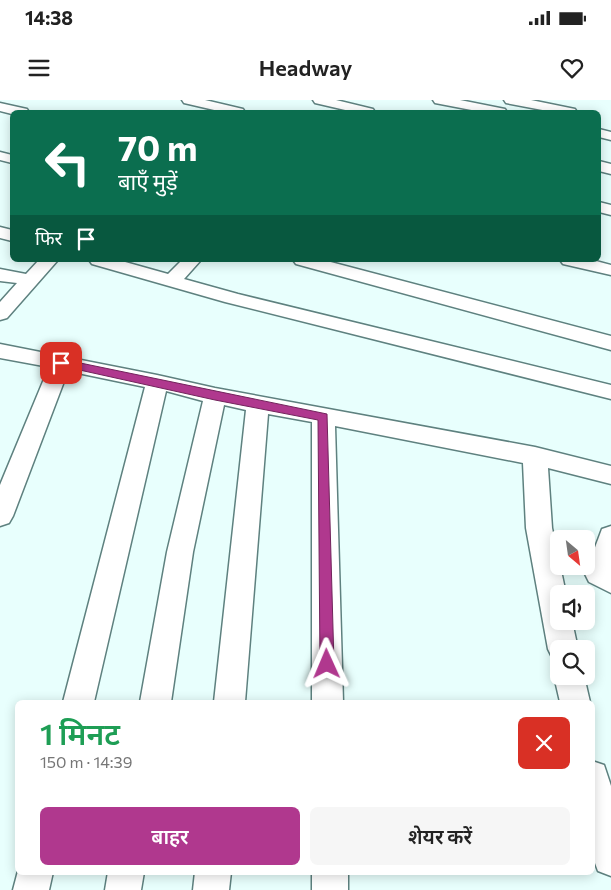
<!DOCTYPE html>
<html lang="hi">
<head>
<meta charset="utf-8">
<style>
  :root { --surface:#fff; --page:#f6f6f6; --text:#222; --muted:#767676; --accent:#b0388e }
  body { margin:0; font-family:Commissioner,"Noto Sans Devanagari",sans-serif; background:var(--page); color:var(--text); height:100vh; display:flex; flex-direction:column; font-size:19px; white-space:nowrap }
  * { box-sizing:border-box; margin:0 }
  p { font-size:16px; color:var(--muted) }
  .icon { flex:none; width:28px; height:28px; fill:none; stroke:currentColor; stroke-width:2; stroke-linecap:round; stroke-linejoin:round }
  .map { position:relative; flex:1; overflow:hidden }
  .panel { position:absolute; left:15px; top:600px; width:580px; height:175px; display:flex; flex-direction:column; background:var(--surface); border-radius:8px; box-shadow:0 2px 12px #0003 }
  .panel>* { flex:none }
  .top-card { position:absolute; left:10px; top:10px; width:591px; height:152px; border-radius:8px; box-shadow:0 2px 12px #0003; background:#0b6e4f; color:#fff; overflow:hidden }
  .needle { width:32px; rotate:151deg }
  .controls { position:absolute; left:550px; top:430px; display:grid; gap:10px }
  .controls a { display:grid; place-items:center; width:45px; height:45px; border-radius:8px; background:var(--surface); box-shadow:0 2px 12px #0003; font-size:25px }
  .pin { position:absolute; display:grid; place-items:center; width:42px; height:42px; color:#fff; margin:-21px; border-radius:10px; box-shadow:0 2px 8px #0006 }
  .me { position:absolute; width:55px; margin:-28px; rotate:359deg; stroke-linejoin:round; filter:drop-shadow(0 0 4px #0008) }
  .turn { display:flex; align-items:center; gap:18px; height:105px; padding:0 25px; font-size:22px }
  .turn .icon { width:65px; height:65px; stroke-width:2.5 }
  .turn b { display:block; font-size:35px; line-height:42px }
  .then { display:flex; align-items:center; height:48px; padding:0 25px; background:#0003; gap:10px; font-size:19px }
  .round { display:grid; place-items:center; flex:none; width:52px; height:52px; border-radius:8px; background:var(--page) }
  .summary { display:flex; align-items:center; justify-content:space-between; height:85px; padding:0 25px }
  h1 { font-size:30px; font-weight:600; line-height:38px; color:#1e9e55 }
  .action { display:flex; gap:10px; margin-top:auto; padding:10px 25px }
  .action a { flex:1; height:58px; border-radius:8px; background:var(--accent); color:#fff; font-size:20px; font-weight:600; line-height:58px; text-align:center }
  .action a+a { background:var(--page); color:var(--text) }
  .status { display:flex; justify-content:space-between; align-items:center; height:35px; padding:0 25px; background:var(--surface); direction:ltr }
  .status svg { height:14px; fill:currentColor }
  header { display:flex; justify-content:space-between; align-items:center; height:65px; padding:0 25px; background:var(--surface); font-size:22px; font-weight:600 }
  .map>svg:first-child { display:block }
  .lines { fill:none; stroke-linecap:round; stroke-linejoin:round }
  .minor-casing { stroke:#5e817f; stroke-width:3 }
  .minor { fill:#fff; fill-rule:evenodd }
  .route { fill:#b0388e; stroke:#72245c }
</style>
</head>
<body>
<div class="status"><b>14:38</b><svg viewBox="0 0 49 12"><path d="M0 12V9h3v3zM5 12V6h3v6zM10 12V3h3v9zM15 12V0h3v12zM26 1h20v11H26zM47 4h2v5h-2z"/></svg></div>
<header><svg class="icon" aria-label="menu" viewBox="0 0 24 24"><path d="M4 6h16M4 12h16M4 18h16"/></svg>Headway<svg class="icon" aria-label="heart" viewBox="0 0 24 24"><path d="M12 20l-8-8c-3-5 5-10 8-4 3-6 11-1 8 4z"/></svg></header>
<div class="map">
<svg width="611" height="790" viewBox="0 0 611 790">
  <rect width="100%" height="100%" fill="#e8fffd"/>
  <g class="lines">
    <!-- minor casing -->
    <g class="minor-casing">
      <g id="minor">
        <path d="M 182,0 L 205,0 L 243,9 L 245,12 L 223,12 L 184,3 Z"/>
        <path d="M 313,0 L 336,0 L 373,9 L 375,12 L 354,12 L 315,3 Z"/>
        <path d="M 433,0 L 460,0 L 505,9 L 507,12 L 482,12 L 435,3 Z"/>
        <path d="M 504,0 L 531,0 L 575,9 L 577,12 L 553,12 L 506,3 Z"/>
        <path d="M 0,3 L 27,9 L 29,12 L 12,14 L 0,11 Z"/>
        <path d="M 599,29 L 611,32 L 611,40 L 599,37 Z"/>
        <path d="M 0,52 L 12,55 L 12,63 L 0,60 Z"/>
        <path d="M 599,61 L 611,64 L 611,74 L 599,71 Z"/>
        <path d="M 599,102 L 611,105 L 611,115 L 599,112 Z"/>
        <path d="M 0,127 L 12,130 L 12,141 L 0,138 Z"/>
        <path d="M 39,160 L 58,160 L 7,218 L 0,220 L 0,202 L 17,183 L 0,181 L 0,169 L 26,174 Z"/>
        <path d="M 89,160 L 118,160 L 168,174 L 182,160 L 201,160 L 184,179 L 238,194 L 611,285 L 611,299 L 225,202 L 92,164 Z"/>
        <path d="M 293,160 L 323,160 L 611,236 L 611,250 L 296,164 Z"/>
        <path d="M 560,160 L 592,160 L 611,165 L 611,175 L 563,164 Z"/>
        <path d="M 0,244 L 157,275 L 215,288 L 535,347 L 611,366 L 611,384 L 548,368 L 552,428 L 566,494 L 559,494 L 559,521 L 572,521 L 578,549 L 559,549 L 559,561 L 553,559 L 548,549 L 526,428 L 523,363 L 335,326 L 343,602 L 312,602 L 312,322 L 268,314 L 245,602 L 214,602 L 246,310 L 224,305 L 193,452 L 171,602 L 140,602 L 167,452 L 203,301 L 166,291 L 94,602 L 63,602 L 145,287 L 68,271 L 13,416 L 9,423 L 0,426 L 0,385 L 49,267 L 0,258 Z"/>
        <path d="M 611,426 L 611,493 L 589,482 L 585,474 L 602,429 Z"/>
        <path d="M 558,566 L 559,576 L 584,576 L 590,602 L 560,602 L 554,576 Z"/>
        <path d="M 592,661 L 604,665 L 611,686 L 611,776 L 598,771 L 592,755 Z"/>
        <path d="M 18,771 L 18,772 L 53,772 L 49,790 L 13,790 Z"/>
        <path d="M 108,772 L 144,772 L 141,790 L 105,790 Z"/>
        <path d="M 195,772 L 231,772 L 229,790 L 193,790 Z"/>
        <rect x="312" y="772" width="36" height="18"/>
      </g>
    </g>
    <!-- minor -->
    <use href="#minor" class="minor"/>
  </g>
  <!-- route -->
  <path class="route" d="M 61,259 L 327,314 L 334,564 L 332,569 L 327,571 L 322,569 L 320,564 L 318,320 L 215,300 L 57,265 L 57,260 Z"/>
</svg>
<div class="controls">
<a><svg class="needle" viewBox="-14 -14 28 28"><path d="M0-13l5 13h-10z" fill="#e53935"/><path d="M0 13l5-13h-10z" fill="#767676"/></svg></a>
<a><svg class="icon" aria-label="sound" viewBox="0 0 24 24"><path d="M4 9h4l5-4v14l-5-4H4zM17 9q2 3 0 6"/></svg></a>
<a><svg class="icon" aria-label="search" viewBox="0 0 24 24"><circle cx="10" cy="10" r="6"/><path d="M15 15l6 6"/></svg></a>
</div>
<div class="pin" style="left:61px;top:263px;background:#d93025"><svg class="icon" aria-label="arrive" viewBox="0 0 24 24"><path d="M6 21V4h12l-3 4 3 4H6"/></svg></div>
<svg class="me" style="left:327px;top:564px" viewBox="-20 -20 40 40"><path d="M0-17L14 15 0 8-14 15z" fill="#b0388e" stroke="#fff" stroke-width="4"/></svg>
<div class="top-card">
<div class="turn"><svg class="icon" aria-label="left" viewBox="0 0 24 24"><path d="M17 20v-9H6M10 6l-5 5 5 5"/></svg><div><b>70 m</b>बाएँ मुड़ें</div></div>
<div class="then">फिर<svg class="icon" aria-label="arrive" viewBox="0 0 24 24"><path d="M6 21V4h12l-3 4 3 4H6"/></svg></div>
</div>
<section class="panel">
<div class="summary"><div><h1>1 मिनट</h1><p>150 m · 14:39</p></div><a class="round" style="background:#d93025;color:#fff"><svg class="icon" aria-label="close" viewBox="0 0 24 24"><path d="M6 6l12 12M18 6L6 18"/></svg></a></div>
<div class="action"><a>बाहर</a><a>शेयर करें</a></div>
</section>
</div>
</body>
</html>
